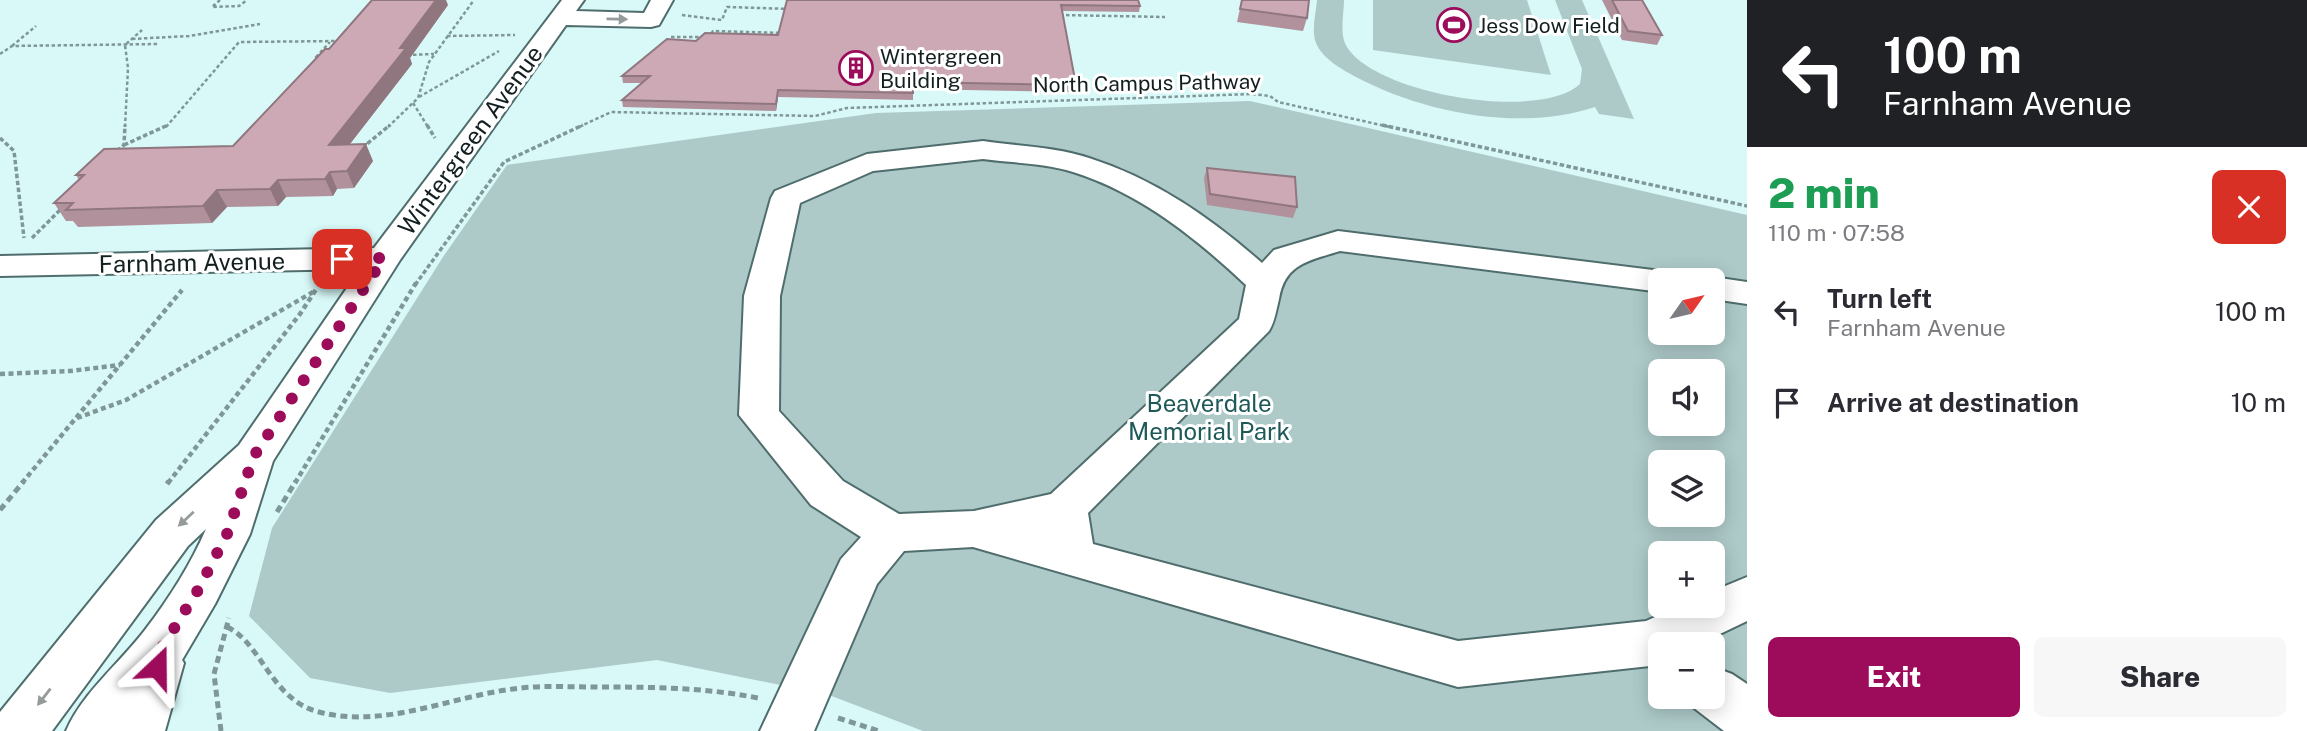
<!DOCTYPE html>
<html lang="en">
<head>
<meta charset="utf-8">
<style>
  :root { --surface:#fff; --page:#f7f7f7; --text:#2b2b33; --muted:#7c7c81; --accent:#9c0c5b }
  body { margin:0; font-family:"Public Sans",sans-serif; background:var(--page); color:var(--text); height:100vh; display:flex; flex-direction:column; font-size:26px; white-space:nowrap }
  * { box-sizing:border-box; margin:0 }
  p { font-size:23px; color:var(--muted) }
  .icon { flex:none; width:38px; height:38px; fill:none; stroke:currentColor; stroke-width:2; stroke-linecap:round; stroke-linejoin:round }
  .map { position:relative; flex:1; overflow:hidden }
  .drawer { display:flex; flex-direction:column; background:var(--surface); width:560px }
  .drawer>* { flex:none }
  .hud { background:#202124; color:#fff; overflow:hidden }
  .needle { width:46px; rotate:56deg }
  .tools { position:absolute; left:1648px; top:268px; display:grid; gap:14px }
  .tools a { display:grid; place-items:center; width:77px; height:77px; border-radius:10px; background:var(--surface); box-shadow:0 4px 18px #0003; font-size:35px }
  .pin { position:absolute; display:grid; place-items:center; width:60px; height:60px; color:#fff; margin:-30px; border-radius:14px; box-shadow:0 4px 10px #0006 }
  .me { position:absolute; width:77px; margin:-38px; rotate:23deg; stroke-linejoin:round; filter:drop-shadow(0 0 5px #0008) }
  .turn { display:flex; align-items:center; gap:24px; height:147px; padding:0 21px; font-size:32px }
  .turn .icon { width:91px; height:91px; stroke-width:2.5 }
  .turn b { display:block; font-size:49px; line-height:60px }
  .round { display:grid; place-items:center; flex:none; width:74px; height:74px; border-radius:10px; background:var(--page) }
  .head { display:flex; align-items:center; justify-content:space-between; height:119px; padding:0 21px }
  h1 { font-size:42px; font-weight:800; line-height:52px; color:#1e9e55 }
  .action { display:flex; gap:14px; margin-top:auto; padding:14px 21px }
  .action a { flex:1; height:80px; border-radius:10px; background:var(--accent); color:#fff; font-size:28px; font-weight:800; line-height:80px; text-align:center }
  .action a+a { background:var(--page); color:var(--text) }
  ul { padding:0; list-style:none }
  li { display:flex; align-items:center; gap:21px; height:91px; padding:0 21px }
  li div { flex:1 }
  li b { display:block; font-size:26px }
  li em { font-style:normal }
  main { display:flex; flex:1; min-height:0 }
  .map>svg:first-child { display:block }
  .green { fill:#adcac9; fill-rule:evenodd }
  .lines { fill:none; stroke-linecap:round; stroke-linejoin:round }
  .minor-casing { stroke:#4f6d6c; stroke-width:4 }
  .path-far3 { stroke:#7f9796; stroke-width:2.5; stroke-dasharray:3.5 2.5; stroke-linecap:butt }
  .path-far2 { stroke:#7f9796; stroke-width:3.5; stroke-dasharray:4.5 2.5; stroke-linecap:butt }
  .path-far1 { stroke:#7f9796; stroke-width:4.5; stroke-dasharray:5 3.5; stroke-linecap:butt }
  .path { stroke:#7f9796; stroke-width:5; stroke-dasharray:7 4.5; stroke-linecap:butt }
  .minor { fill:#fff; fill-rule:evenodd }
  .wall { fill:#b0919c }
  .shaded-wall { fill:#90767f }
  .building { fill:#cda9b5; stroke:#90767f; stroke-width:2 }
  .oneway { fill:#959a9a }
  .route { stroke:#9c0c5b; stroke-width:12; stroke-dasharray:0 21.6 }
  .labels { text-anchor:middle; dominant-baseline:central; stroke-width:6; stroke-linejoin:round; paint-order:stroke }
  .far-poi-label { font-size:21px; fill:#131f1f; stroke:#fff; text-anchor:start }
  .far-street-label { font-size:21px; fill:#131f1f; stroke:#fff }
  .street-label { font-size:24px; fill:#131f1f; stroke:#fff }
  .park-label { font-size:24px; fill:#1d5958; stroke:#fff }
</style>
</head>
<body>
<main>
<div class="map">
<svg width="1747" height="731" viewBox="0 0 1747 731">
  <rect width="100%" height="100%" fill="#d8f9f8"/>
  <!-- green -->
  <g class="green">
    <path d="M 1317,0 L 1344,0 C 1344,14 1339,35 1347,47 C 1376,94 1539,122 1580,84 L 1582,69 L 1555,0 L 1582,0 L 1634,119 L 1599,114 L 1595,107 C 1521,132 1424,113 1356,77 C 1341,69 1322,58 1316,43 C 1311,30 1316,13 1317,0 Z"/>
    <path d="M 1373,0 L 1527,0 L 1551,75 L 1373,50 Z"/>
    <path d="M 1250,101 L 1747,215 L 1747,731 L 923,731 L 829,695 L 657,660 L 390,693 L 310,678 L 249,616 L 272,528 L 443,257 L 507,165 L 876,113 ZM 1661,280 L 1713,280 L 1713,332 L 1661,332 ZM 1661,371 L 1713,371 L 1713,424 L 1661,424 ZM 1661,462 L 1713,462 L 1713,514 L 1661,514 ZM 1661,553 L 1713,553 L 1713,606 L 1661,606 ZM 1661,644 L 1713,644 L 1713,696 L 1661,696 Z"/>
  </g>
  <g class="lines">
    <!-- minor casing -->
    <g class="minor-casing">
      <g id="minor">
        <path d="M 562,0 L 584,0 L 576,11 L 644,13 L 651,0 L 673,0 L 659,25 L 651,27 L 566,25 L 400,260 L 273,461 L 250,534 L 215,604 L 182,660 L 184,663 L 165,731 L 66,731 C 83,692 119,664 145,630 C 168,600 191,564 206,529 L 188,546 L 52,731 L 0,731 L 0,712 L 156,520 L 239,445 L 360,269 L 0,276 L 0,256 L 374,248 Z"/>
        <path d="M 983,141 C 1017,146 1057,147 1089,158 C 1155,179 1211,218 1262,263 L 1274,250 L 1338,231 L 1661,271 L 1673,275 L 1677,280 L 1661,280 L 1661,292 L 1340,251 C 1309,261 1285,263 1279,299 C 1276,311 1275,321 1269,331 L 1088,513 L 1093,544 L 1458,641 L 1646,621 L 1680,606 L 1713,606 L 1713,591 L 1747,577 L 1747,621 L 1699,644 L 1661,644 L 1661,662 L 1650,666 L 1458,687 L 973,547 L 904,551 L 877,584 L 814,731 L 760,731 L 841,559 L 861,537 L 811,505 L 739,415 L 744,296 L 771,198 L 775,191 L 867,154 ZM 983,159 C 1012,163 1045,163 1073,172 C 1140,193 1196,238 1246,285 L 1239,319 L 1051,494 L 974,511 L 899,514 L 843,481 L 779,411 L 780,296 L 800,203 L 873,171 Z"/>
        <path d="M 1713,277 L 1747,282 L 1747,304 L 1713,299 L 1713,280 L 1702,280 Z"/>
        <path d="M 1713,667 L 1732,674 L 1747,684 L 1747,731 L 1724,731 L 1694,708 L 1689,696 L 1713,696 Z"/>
      </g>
    </g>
    <!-- path-far3 -->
    <g class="path-far3">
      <path d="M 220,0 L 212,7 L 239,6 L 247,0"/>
      <path d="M 682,15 L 722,20 L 727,7 L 791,9"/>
      <path d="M 1060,15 L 1165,17"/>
      <path d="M 447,36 L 515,35"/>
      <path d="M 671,37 L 709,37 L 713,31 L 784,33"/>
      <path d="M 132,39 L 189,36 L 260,24"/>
      <path d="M 12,46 L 36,26"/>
      <path d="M 0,54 L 12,46 L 159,44"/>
      <path d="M 407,55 L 434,54"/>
      <path d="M 322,56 L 316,57 L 330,42"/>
      <path d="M 419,97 L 499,51"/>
      <path d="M 413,103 L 428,127"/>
      <path d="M 125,127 L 128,68 L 125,45 L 142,30"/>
      <path d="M 166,127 L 239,42 L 340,41"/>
      <path d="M 388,127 L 418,98 L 429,62 L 474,0"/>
      <path d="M 579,127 L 611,112 L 815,116 L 847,108 L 1252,94 L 1270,96 L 1278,102 L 1390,127"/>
    </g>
    <!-- path-far2 -->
    <g class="path-far2">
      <path d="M 427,125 L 435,138"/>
      <path d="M 1382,125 L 1747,206"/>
      <path d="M 0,138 L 14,151 L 24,238"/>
      <path d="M 124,145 L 168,125"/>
      <path d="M 362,148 L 390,125"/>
      <path d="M 117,151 L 124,145 L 125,125"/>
      <path d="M 32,238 L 63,207"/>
      <path d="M 415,285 L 504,162 L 583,125"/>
    </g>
    <!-- path-far1 -->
    <g class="path-far1">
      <path d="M 0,374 L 70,371 L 120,365"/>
      <path d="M 77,418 L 126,400 L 313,292"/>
      <path d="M 22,483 L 182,290"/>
      <path d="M 168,483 L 300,314 L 317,288"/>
      <path d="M 295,483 L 416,283"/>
    </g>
    <!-- path -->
    <g class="path">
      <path d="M 167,484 L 169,481"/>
      <path d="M 0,510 L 24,481"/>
      <path d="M 277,512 L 296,481"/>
      <path d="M 227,627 C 261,642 271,700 319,712 C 384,729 449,697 513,689 C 540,685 567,687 593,687 C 649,687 703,687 758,698"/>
      <path d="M 838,718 L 879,731"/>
      <path d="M 221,731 L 214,674 L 229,618"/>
    </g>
    <!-- minor -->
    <use href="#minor" class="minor"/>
  </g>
  <!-- wall -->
  <g class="wall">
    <path d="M 787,0 L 1140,6 L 1139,12 L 1062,11 L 1076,85 L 1075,92 L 913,89 L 913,100 L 778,97 L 776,111 L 623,107 L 622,100 L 642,83 L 623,83 L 622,76 L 696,41 L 778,35 Z"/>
    <path d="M 1242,0 L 1309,0 L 1307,18 L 1303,31 L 1237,22 Z"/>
    <path d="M 1602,0 L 1642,0 L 1662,35 L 1657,45 L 1622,40 Z"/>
    <path d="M 448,5 L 410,58 L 412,64 L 349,145 L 373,161 L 354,188 L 337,189 L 333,196 L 286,197 L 278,206 L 227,207 L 212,223 L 78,227 L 73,221 L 66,221 L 54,203 L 79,180 L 76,175 L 233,146 L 329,49 Z"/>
    <path d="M 1207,168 L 1297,207 L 1293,218 L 1207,205 L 1204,178 Z"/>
  </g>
  <!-- shaded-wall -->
  <g class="shaded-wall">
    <path d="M 436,0 L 446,0 L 448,5 L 410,58 L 412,64 L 336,162 L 329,145 Z"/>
    <path d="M 778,90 L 778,97 L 776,111 L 776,104 Z"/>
    <path d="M 366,144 L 373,161 L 354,188 L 347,171 Z"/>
    <path d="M 330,172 L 337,189 L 333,196 L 325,179 Z"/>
    <path d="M 278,180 L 286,197 L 278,206 L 270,189 Z"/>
    <path d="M 217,190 L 227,207 L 212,223 L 203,206 Z"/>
  </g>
  <!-- building -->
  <g class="building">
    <path d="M 372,0 L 436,0 L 400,48 L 406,48 L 329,145 L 366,144 L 347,171 L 330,172 L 325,179 L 278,180 L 270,189 L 217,190 L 203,206 L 66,210 L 73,203 L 54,203 L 84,175 L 76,175 L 104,149 L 233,146 L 325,49 L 329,49 Z"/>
    <path d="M 787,0 L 1138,0 L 1140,6 L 1061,5 L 1076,85 L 913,82 L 913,93 L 778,90 L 776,104 L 622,100 L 650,76 L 622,76 L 667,39 L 696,41 L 705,33 L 778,35 Z"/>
    <path d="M 1242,0 L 1309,0 L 1307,18 L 1240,9 Z"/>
    <path d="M 1612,0 L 1642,0 L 1662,35 L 1628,31 Z"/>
    <path d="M 1207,168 L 1295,177 L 1297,207 L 1210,194 Z"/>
  </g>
  <!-- one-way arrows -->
  <defs><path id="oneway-solid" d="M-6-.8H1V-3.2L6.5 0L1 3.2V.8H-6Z" transform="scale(1.75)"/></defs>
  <g class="oneway">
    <use href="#oneway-solid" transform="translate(617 19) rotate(1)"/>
    <use href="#oneway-solid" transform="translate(186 519) rotate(137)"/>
    <use href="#oneway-solid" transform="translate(44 697) rotate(128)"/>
  </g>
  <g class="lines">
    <!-- route -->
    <path class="route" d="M 157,667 L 163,646 L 198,590 L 227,534 L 254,456 L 384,258 L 342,259"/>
  </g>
  <!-- icons -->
  <defs>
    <g id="stadium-ring" transform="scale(1.75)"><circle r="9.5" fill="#fff" stroke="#9c0c5b" stroke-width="1.5"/><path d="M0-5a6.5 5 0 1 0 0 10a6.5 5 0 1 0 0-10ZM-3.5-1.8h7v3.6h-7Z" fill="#9c0c5b"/></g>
    <g id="building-ring" transform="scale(1.75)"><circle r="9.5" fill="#fff" stroke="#9c0c5b" stroke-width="1.5"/><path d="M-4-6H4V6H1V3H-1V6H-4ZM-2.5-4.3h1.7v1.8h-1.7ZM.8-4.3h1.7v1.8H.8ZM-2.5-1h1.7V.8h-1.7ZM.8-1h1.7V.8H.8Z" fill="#9c0c5b"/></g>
  </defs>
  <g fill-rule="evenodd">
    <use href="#stadium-ring" x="1454" y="25"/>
    <use href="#building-ring" x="856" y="68"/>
  </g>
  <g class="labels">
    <!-- far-poi labels -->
    <g class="far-poi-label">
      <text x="1478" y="25">Jess Dow Field</text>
      <text x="880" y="56">Wintergreen<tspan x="880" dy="24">Building</tspan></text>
    </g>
    <!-- far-street labels -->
    <g class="far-street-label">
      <text transform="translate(1147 83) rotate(-1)">North Campus Pathway</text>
    </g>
    <!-- street labels -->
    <g class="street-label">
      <text transform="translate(470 140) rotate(-54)">Wintergreen Avenue</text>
      <text transform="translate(192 262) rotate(-1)">Farnham Avenue</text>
    </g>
    <!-- park labels -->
    <g class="park-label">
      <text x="1209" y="403">Beaverdale<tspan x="1209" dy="28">Memorial Park</tspan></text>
    </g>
  </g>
</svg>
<div class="tools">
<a><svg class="needle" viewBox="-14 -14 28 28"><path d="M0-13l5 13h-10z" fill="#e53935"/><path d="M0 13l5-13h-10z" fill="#7c7c81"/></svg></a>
<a><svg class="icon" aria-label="sound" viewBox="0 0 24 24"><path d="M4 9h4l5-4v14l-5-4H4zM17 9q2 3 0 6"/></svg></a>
<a><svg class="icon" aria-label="layers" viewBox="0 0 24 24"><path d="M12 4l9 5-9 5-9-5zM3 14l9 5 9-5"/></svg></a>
<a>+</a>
<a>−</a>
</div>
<div class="pin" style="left:342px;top:259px;background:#d93025"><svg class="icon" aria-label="arrive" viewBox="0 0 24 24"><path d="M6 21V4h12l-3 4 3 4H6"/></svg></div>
<svg class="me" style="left:157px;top:667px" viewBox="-20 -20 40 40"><path d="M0-17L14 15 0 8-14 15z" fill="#9c0c5b" stroke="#fff" stroke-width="4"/></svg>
</div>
<section class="drawer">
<div class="hud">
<div class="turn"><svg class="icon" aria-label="left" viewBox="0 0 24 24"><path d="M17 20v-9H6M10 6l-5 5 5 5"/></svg><div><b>100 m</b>Farnham Avenue</div></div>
</div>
<div class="head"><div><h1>2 min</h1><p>110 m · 07:58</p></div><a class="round" style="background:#d93025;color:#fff"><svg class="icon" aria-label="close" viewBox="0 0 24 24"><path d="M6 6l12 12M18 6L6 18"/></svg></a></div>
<ul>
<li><svg class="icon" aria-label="left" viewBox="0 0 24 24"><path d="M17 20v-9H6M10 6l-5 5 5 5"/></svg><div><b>Turn left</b><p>Farnham Avenue</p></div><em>100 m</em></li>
<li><svg class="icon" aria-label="arrive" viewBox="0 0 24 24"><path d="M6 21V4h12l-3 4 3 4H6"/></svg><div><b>Arrive at destination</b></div><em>10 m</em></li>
</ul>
<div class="action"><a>Exit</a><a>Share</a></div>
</section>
</main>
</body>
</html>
